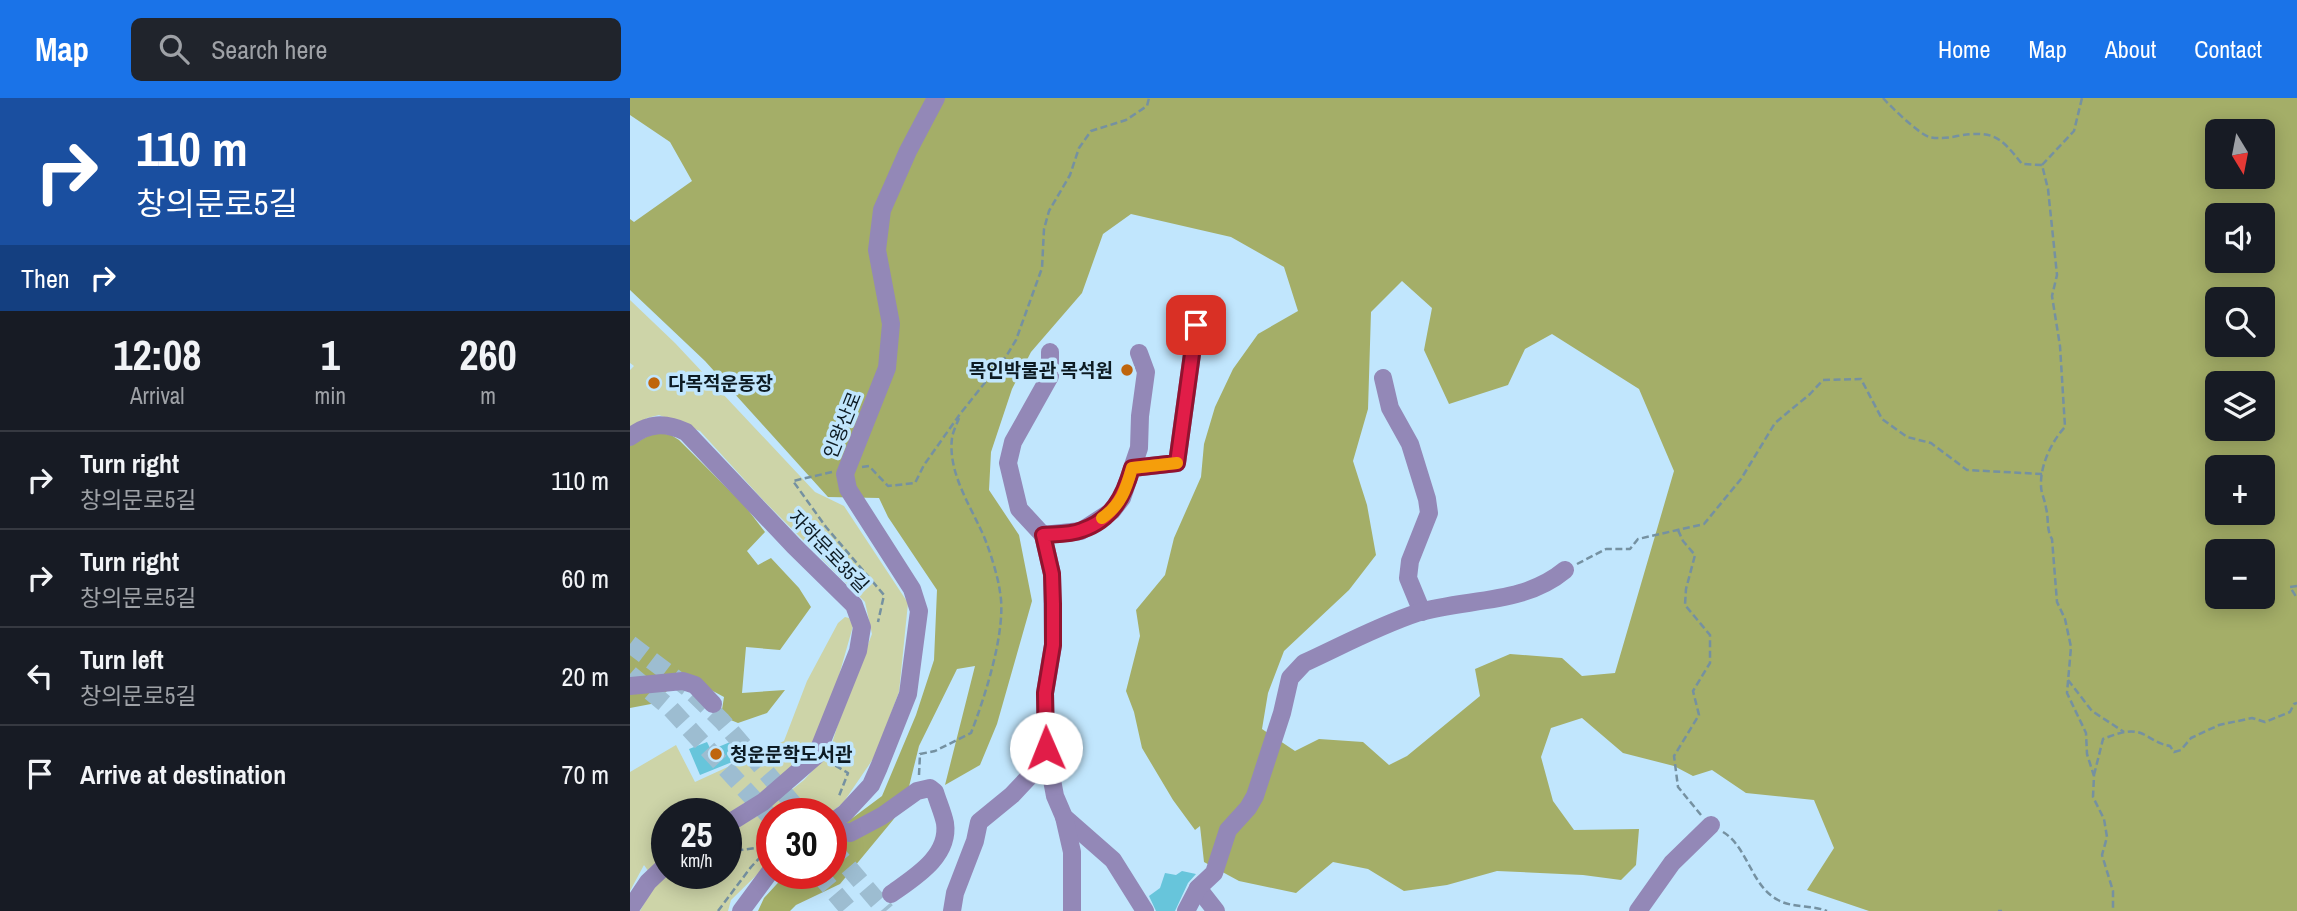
<!DOCTYPE html>
<html lang="en">
<head>
<meta charset="utf-8">
<style>
  :root { --surface:#171b24; --page:#20242c; --text:#f1f3f6; --muted:#9ea1a6; --line:#363941; --accent:#1a73e8 }
  body { margin:0; font-family:"Archivo Narrow","Noto Sans KR",sans-serif; background:var(--page); color:var(--text); height:100vh; display:flex; flex-direction:column; font-size:26px; white-space:nowrap }
  * { box-sizing:border-box; margin:0 }
  p { font-size:23px; color:var(--muted) }
  .icon { flex:none; width:38px; height:38px; fill:none; stroke:currentColor; stroke-width:2; stroke-linecap:round; stroke-linejoin:round }
  .map { position:relative; flex:1; overflow:hidden }
  .details { display:flex; flex-direction:column; background:var(--surface); width:630px }
  .details>* { flex:none }
  .banner { background:#1a4fa0; color:#fff; overflow:hidden }
  .needle { width:46px; rotate:170deg }
  .fabs { position:absolute; left:1575px; top:21px; display:grid; gap:14px }
  .fabs a { display:grid; place-items:center; width:70px; height:70px; border-radius:10px; background:var(--surface); box-shadow:0 4px 18px #0003; font-size:35px }
  .speed { position:absolute; left:21px; top:700px; display:flex; gap:14px; font-size:35px; font-weight:700; text-align:center }
  .speed>* { display:grid; place-content:center; width:91px; height:91px; border-radius:50%; background:var(--surface); box-shadow:0 4px 18px #0003; line-height:1 }
  .speed small { font-size:18px; font-weight:400 }
  .speed .limit { border:10px solid #d22; background:#fff; color:#111 }
  .pin { position:absolute; display:grid; place-items:center; width:60px; height:60px; color:#fff; margin:-30px; border-radius:14px; box-shadow:0 4px 10px #0006 }
  .me { position:absolute; width:77px; margin:-38px; rotate:359deg; stroke-linejoin:round; filter:drop-shadow(0 0 5px #0008) }
  .turn { display:flex; align-items:center; gap:24px; height:147px; padding:0 21px; font-size:32px }
  .turn .icon { width:91px; height:91px; stroke-width:2.5 }
  .turn b { display:block; font-size:49px; line-height:60px }
  .then { display:flex; align-items:center; height:66px; padding:0 21px; background:#0003; gap:14px; font-size:26px }
  .eta { display:flex; justify-content:space-evenly; align-items:center; height:119px; text-align:center }
  .eta b { font-size:42px; font-weight:700; line-height:49px }
  ul { padding:0; list-style:none }
  li { display:flex; align-items:center; gap:21px; height:98px; padding:0 21px; border-top:2px solid var(--line) }
  li div { flex:1 }
  li b { display:block; font-size:26px }
  li em { font-style:normal }
  header { display:flex; align-items:center; gap:42px; box-sizing:border-box; height:98px; padding:0 35px; background:var(--accent); color:#fff }
  header strong { font-size:33px }
  nav { display:flex; gap:38px; margin-inline-start:auto; font-size:24px }
  .search { width:490px; height:63px; background:var(--page); display:flex; align-items:center; gap:18px; box-sizing:border-box; padding:0 24px; border-radius:10px; color:var(--muted); font-size:26px }
  main { display:flex; flex:1; min-height:0 }
  .map>svg:first-child { display:block }
  .green { fill:#cdd4a8 }
  .forest { fill:#a4ae68; fill-rule:evenodd }
  .building { fill:#67c5db }
  .lines { fill:none; stroke-linecap:round; stroke-linejoin:round }
  .major-tunnel { stroke:#9dbdd1; stroke-width:18; stroke-dasharray:18 9; stroke-linecap:butt }
  .path { stroke:#7591a1; stroke-width:2.5; stroke-dasharray:7 3.5; stroke-linecap:butt }
  .minor { stroke:#9388b7; stroke-width:18 }
  .route-casing { stroke:#92132f; stroke-width:18 }
  .route { stroke:#e11d48; stroke-width:12 }
  .slow { stroke:#f59e0b; stroke-width:12 }
  .poi-dot { fill:#bf650d; stroke:#c1e6fd; stroke-width:2.5 }
  .labels { text-anchor:middle; dominant-baseline:central; stroke-width:7; stroke-linejoin:round; paint-order:stroke }
  .poi-label { font-size:19px; font-weight:bold; fill:#0d1b23; stroke:#c1e6fd; text-anchor:start }
  .street-label { font-size:19px; fill:#0d1b23; stroke:#c1e6fd }
</style>
</head>
<body>
<header>
<strong>Map</strong>
<div class="search"><svg class="icon" aria-label="search" viewBox="0 0 24 24"><circle cx="10" cy="10" r="6"/><path d="M15 15l6 6"/></svg>Search here</div>
<nav><a>Home</a><a>Map</a><a>About</a><a>Contact</a></nav>
</header>
<main>
<section class="details">
<div class="banner">
<div class="turn"><svg class="icon" aria-label="right" viewBox="0 0 24 24"><path d="M7 20v-9h11M14 6l5 5-5 5"/></svg><div><b>110 m</b>창의문로5길</div></div>
<div class="then">Then<svg class="icon" aria-label="right" viewBox="0 0 24 24"><path d="M7 20v-9h11M14 6l5 5-5 5"/></svg></div>
</div>
<div class="eta">
<div><b>12:08</b><p>Arrival</p></div>
<div><b>1</b><p>min</p></div>
<div><b>260</b><p>m</p></div>
</div>
<ul>
<li><svg class="icon" aria-label="right" viewBox="0 0 24 24"><path d="M7 20v-9h11M14 6l5 5-5 5"/></svg><div><b>Turn right</b><p>창의문로5길</p></div><em>110 m</em></li>
<li><svg class="icon" aria-label="right" viewBox="0 0 24 24"><path d="M7 20v-9h11M14 6l5 5-5 5"/></svg><div><b>Turn right</b><p>창의문로5길</p></div><em>60 m</em></li>
<li><svg class="icon" aria-label="left" viewBox="0 0 24 24"><path d="M17 20v-9H6M10 6l-5 5 5 5"/></svg><div><b>Turn left</b><p>창의문로5길</p></div><em>20 m</em></li>
<li><svg class="icon" aria-label="arrive" viewBox="0 0 24 24"><path d="M6 21V4h12l-3 4 3 4H6"/></svg><div><b>Arrive at destination</b></div><em>70 m</em></li>
</ul>
</section>
<div class="map">
<svg width="1667" height="813" viewBox="0 0 1667 813">
  <rect width="100%" height="100%" fill="#c1e6fd"/>
  <!-- green -->
  <path class="green" d="M 0,202 L 45,245 L 185,394 L 214,408 L 278,505 L 269,594 L 245,658 L 213,705 L 199,716 L 142,716 L 142,762 L 101,802 L 98,813 L 10,813 L 26,784 L 14,767 L 0,793 L 0,674 L 46,647 L 65,684 L 154,643 L 177,583 L 208,525 L 215,519 L 219,520 L 223,528 L 206,588 L 181,652 L 139,689 L 96,717 L 37,716 L 37,753 L 26,760 L 34,777 L 38,775 L 96,775 L 96,737 L 134,714 L 174,682 L 199,655 L 212,613 L 242,536 L 235,504 L 135,404 L 70,333 L 29,317 L 17,320 L 0,332 L 0,272 L 4,268 L 0,265 Z"/>
  <!-- forest -->
  <g class="forest">
    <path d="M 0,0 L 1667,0 L 1667,813 L 1239,813 L 1177,792 L 1204,750 L 1184,702 L 1116,695 L 1082,672 L 1063,678 L 1044,668 L 993,655 L 952,620 L 921,630 L 911,659 L 923,703 L 944,732 L 1009,731 L 1006,767 L 991,782 L 953,777 L 867,773 L 817,787 L 774,793 L 738,771 L 703,764 L 666,795 L 609,783 L 574,764 L 570,728 L 565,732 L 543,702 L 512,650 L 504,614 L 496,593 L 510,538 L 506,512 L 535,477 L 544,440 L 571,379 L 574,346 L 585,309 L 603,271 L 628,236 L 668,213 L 654,169 L 601,139 L 501,116 L 473,136 L 452,195 L 401,254 L 382,291 L 361,354 L 359,392 L 389,437 L 402,503 L 367,626 L 350,667 L 315,687 L 345,568 L 327,571 L 289,648 L 275,705 L 263,722 L 210,786 L 166,807 L 160,813 L 128,813 L 134,800 L 157,775 L 201,775 L 201,736 L 252,698 L 286,617 L 304,562 L 307,492 L 258,419 L 249,400 L 198,399 L 75,263 L 0,192 L 0,121 L 4,124 L 62,83 L 40,44 L 0,17 ZM 1587,33 L 1633,33 L 1633,79 L 1587,79 ZM 1587,117 L 1633,117 L 1633,163 L 1587,163 ZM 772,183 L 802,210 L 794,252 L 819,306 L 878,287 L 895,251 L 922,236 L 1009,291 L 1044,373 L 985,575 L 952,578 L 932,560 L 880,556 L 845,571 L 850,598 L 777,658 L 759,667 L 733,644 L 689,641 L 665,653 L 632,631 L 638,595 L 654,553 L 719,492 L 746,457 L 737,407 L 723,363 L 738,311 L 741,214 ZM 1587,201 L 1633,201 L 1633,247 L 1587,247 ZM 1587,285 L 1633,285 L 1633,331 L 1587,331 ZM 1587,369 L 1633,369 L 1633,415 L 1587,415 ZM 1587,453 L 1633,453 L 1633,499 L 1587,499 Z"/>
    <path d="M 25,334 L 41,337 L 49,342 L 115,408 L 135,434 L 117,453 L 128,467 L 141,460 L 169,490 L 181,509 L 150,552 L 116,549 L 112,595 L 155,592 L 137,615 L 108,625 L 91,618 L 94,599 L 57,579 L 0,584 L 0,348 Z"/>
    <path d="M 37,593 L 21,606 L 0,610 L 0,596 Z"/>
  </g>
  <!-- building -->
  <g class="building">
    <path d="M 105,642 L 112,660 L 70,677 L 59,651 L 77,644 L 81,652 Z"/>
    <path d="M 552,773 L 566,776 L 558,785 L 545,813 L 526,813 L 519,798 L 530,790 L 535,775 L 546,777 Z"/>
  </g>
  <g class="lines">
    <!-- major-tunnel -->
    <g class="major-tunnel">
      <path d="M 0,546 L 58,590 L 92,623 L 172,716"/>
      <path d="M 0,576 L 41,611 L 142,721"/>
      <path d="M 201,749 L 256,813"/>
      <path d="M 188,775 L 220,813"/>
    </g>
    <!-- path -->
    <g class="path">
      <path d="M 1253,0 C 1261,9 1288,35 1299,39 C 1308,41 1319,40 1327,38 C 1363,32 1370,38 1392,66 L 1412,67 L 1418,91 L 1427,177 L 1422,198 L 1430,248 L 1435,329 C 1422,343 1410,367 1411,388 C 1411,395 1415,402 1416,410 C 1419,421 1416,431 1422,441 L 1427,504 L 1435,521 L 1441,549 L 1437,595 L 1456,635 L 1457,656 L 1464,678 L 1463,699 L 1474,721 L 1477,739 L 1472,757 L 1483,793 L 1483,813"/>
      <path d="M 1412,67 L 1444,33 L 1452,0"/>
      <path d="M 232,369 L 239,368 L 258,388 L 285,385 L 294,367 L 330,316 L 377,257 L 386,242 L 412,170 L 414,131 L 419,113 L 440,77 L 449,50 L 461,33 L 496,22 L 517,8 L 519,0"/>
      <path d="M 202,374 L 163,383 L 196,429 L 254,497 L 248,524"/>
      <path d="M 1048,432 L 1053,443 L 1065,457 L 1056,491 L 1055,507 L 1080,537 L 1080,565 L 1063,593 L 1069,617 L 1044,658 L 1048,689 L 1071,717"/>
      <path d="M 947,466 L 976,451 L 1000,451 L 1008,441 L 1074,426 L 1111,381 L 1145,325 L 1180,296 L 1193,282 L 1231,281 L 1252,321 L 1277,339 L 1301,345 L 1337,372 L 1412,376"/>
      <path d="M 1667,488 L 1660,489 L 1667,500"/>
      <path d="M 1438,582 L 1462,613 L 1494,634"/>
      <path d="M 203,660 L 201,665 L 218,675 L 209,698"/>
      <path d="M 289,677 L 290,656 L 305,653 L 341,635 C 355,599 377,531 370,494 C 368,478 358,446 351,432 C 338,404 318,373 322,340 C 323,333 327,326 329,320"/>
      <path d="M 1464,677 L 1473,641 C 1486,636 1500,630 1513,636 C 1523,641 1528,646 1540,648 L 1544,654 L 1551,652 L 1561,640 L 1589,627 L 1622,620 L 1635,624 L 1660,614 L 1664,606 L 1667,605"/>
      <path d="M 1093,734 C 1118,749 1121,788 1148,802 C 1162,810 1182,807 1197,813"/>
      <path d="M 96,754 L 140,748"/>
      <path d="M 88,813 L 121,769 L 142,747"/>
      <path d="M 1368,813 L 1372,813"/>
    </g>
    <!-- minor -->
    <g class="minor">
      <path d="M 420,254 L 420,278 L 383,344 L 378,365 L 389,411 L 413,437 L 451,433 L 482,413 L 492,400 L 509,350 L 510,318 L 516,274 L 509,255"/>
      <path d="M 753,280 L 760,310 L 780,346 L 797,401 L 799,415 L 780,463 L 778,480 L 792,514"/>
      <path d="M 0,339 C 18,325 35,324 56,334 L 164,448 L 224,507 L 232,529 L 228,553 L 186,658 L 133,704 L 96,727"/>
      <path d="M 503,370 L 547,365 L 566,227"/>
      <path d="M 413,437 L 422,476 L 423,547 L 415,595 L 416,650 L 425,698 L 434,719 L 483,762 L 515,813"/>
      <path d="M 0,588 L 53,583 L 65,587 L 83,606"/>
      <path d="M 434,719 L 442,754 L 442,813"/>
      <path d="M 201,725 L 215,715 L 241,687 L 249,669 L 278,596 L 289,513 L 282,491 L 218,391 L 215,376 L 257,270 L 261,226 L 247,152 L 252,112 L 278,53 L 306,0"/>
      <path d="M 201,730 L 220,735 L 252,718 L 287,693 L 300,690 L 305,694 C 308,704 313,715 315,725 C 320,759 283,780 261,796"/>
      <path d="M 568,790 L 586,813"/>
      <path d="M 0,811 L 18,784 L 37,766"/>
      <path d="M 111,813 L 142,771"/>
      <path d="M 322,813 L 325,795 L 345,743 L 349,724 L 382,697 L 412,665 L 416,650"/>
      <path d="M 556,813 L 568,790 L 584,775 L 598,732 L 618,710 L 625,698 L 652,615 L 660,580 L 674,565 C 711,548 748,528 787,515 C 837,500 893,507 935,472"/>
      <path d="M 1008,813 L 1042,765 L 1081,727"/>
    </g>
  </g>
  <g class="lines">
    <!-- route casing -->
    <g class="route-casing">
      <path id="route" d="M 416,650 L 415,595 L 423,547 L 423,506 L 422,476 L 413,437 C 425,436 440,437 452,432 C 482,422 494,398 502,370 L 547,365 L 566,227"/>
    </g>
    <!-- route -->
    <use href="#route" class="route"/>
    <!-- slow -->
    <path class="slow" d="M 472,420 C 491,407 496,391 502,370 L 547,365"/>
  </g>
  <!-- markers -->
  <g class="poi-dot">
    <circle cx="497" cy="272" r="7"/>
    <circle cx="24" cy="285" r="7"/>
    <circle cx="86" cy="656" r="7"/>
  </g>
  <g class="labels">
    <!-- poi labels -->
    <g class="poi-label">
      <text x="483" y="272" text-anchor="end">목인박물관 목석원</text>
      <text x="38" y="285">다목적운동장</text>
      <text x="100" y="656">청운문학도서관</text>
    </g>
    <!-- street labels -->
    <g class="street-label">
      <text transform="translate(212 327) rotate(-68)">인왕산로</text>
      <text transform="translate(199 453) rotate(46)">자하문로35길</text>
    </g>
  </g>
</svg>
<div class="fabs">
<a><svg class="needle" viewBox="-14 -14 28 28"><path d="M0-13l5 13h-10z" fill="#e53935"/><path d="M0 13l5-13h-10z" fill="#9ea1a6"/></svg></a>
<a><svg class="icon" aria-label="sound" viewBox="0 0 24 24"><path d="M4 9h4l5-4v14l-5-4H4zM17 9q2 3 0 6"/></svg></a>
<a><svg class="icon" aria-label="search" viewBox="0 0 24 24"><circle cx="10" cy="10" r="6"/><path d="M15 15l6 6"/></svg></a>
<a><svg class="icon" aria-label="layers" viewBox="0 0 24 24"><path d="M12 4l9 5-9 5-9-5zM3 14l9 5 9-5"/></svg></a>
<a>+</a>
<a>−</a>
</div>
<div class="speed"><div>25<small>km/h</small></div><div class="limit">30</div></div>
<div class="pin" style="left:566px;top:227px;background:#d93025"><svg class="icon" aria-label="arrive" viewBox="0 0 24 24"><path d="M6 21V4h12l-3 4 3 4H6"/></svg></div>
<svg class="me" style="left:416px;top:650px" viewBox="-20 -20 40 40"><circle r="19" fill="#fff"/><path d="M0-13L10 11 0 6-10 11z" fill="#e11d48"/></svg>
</div>
</main>
</body>
</html>
